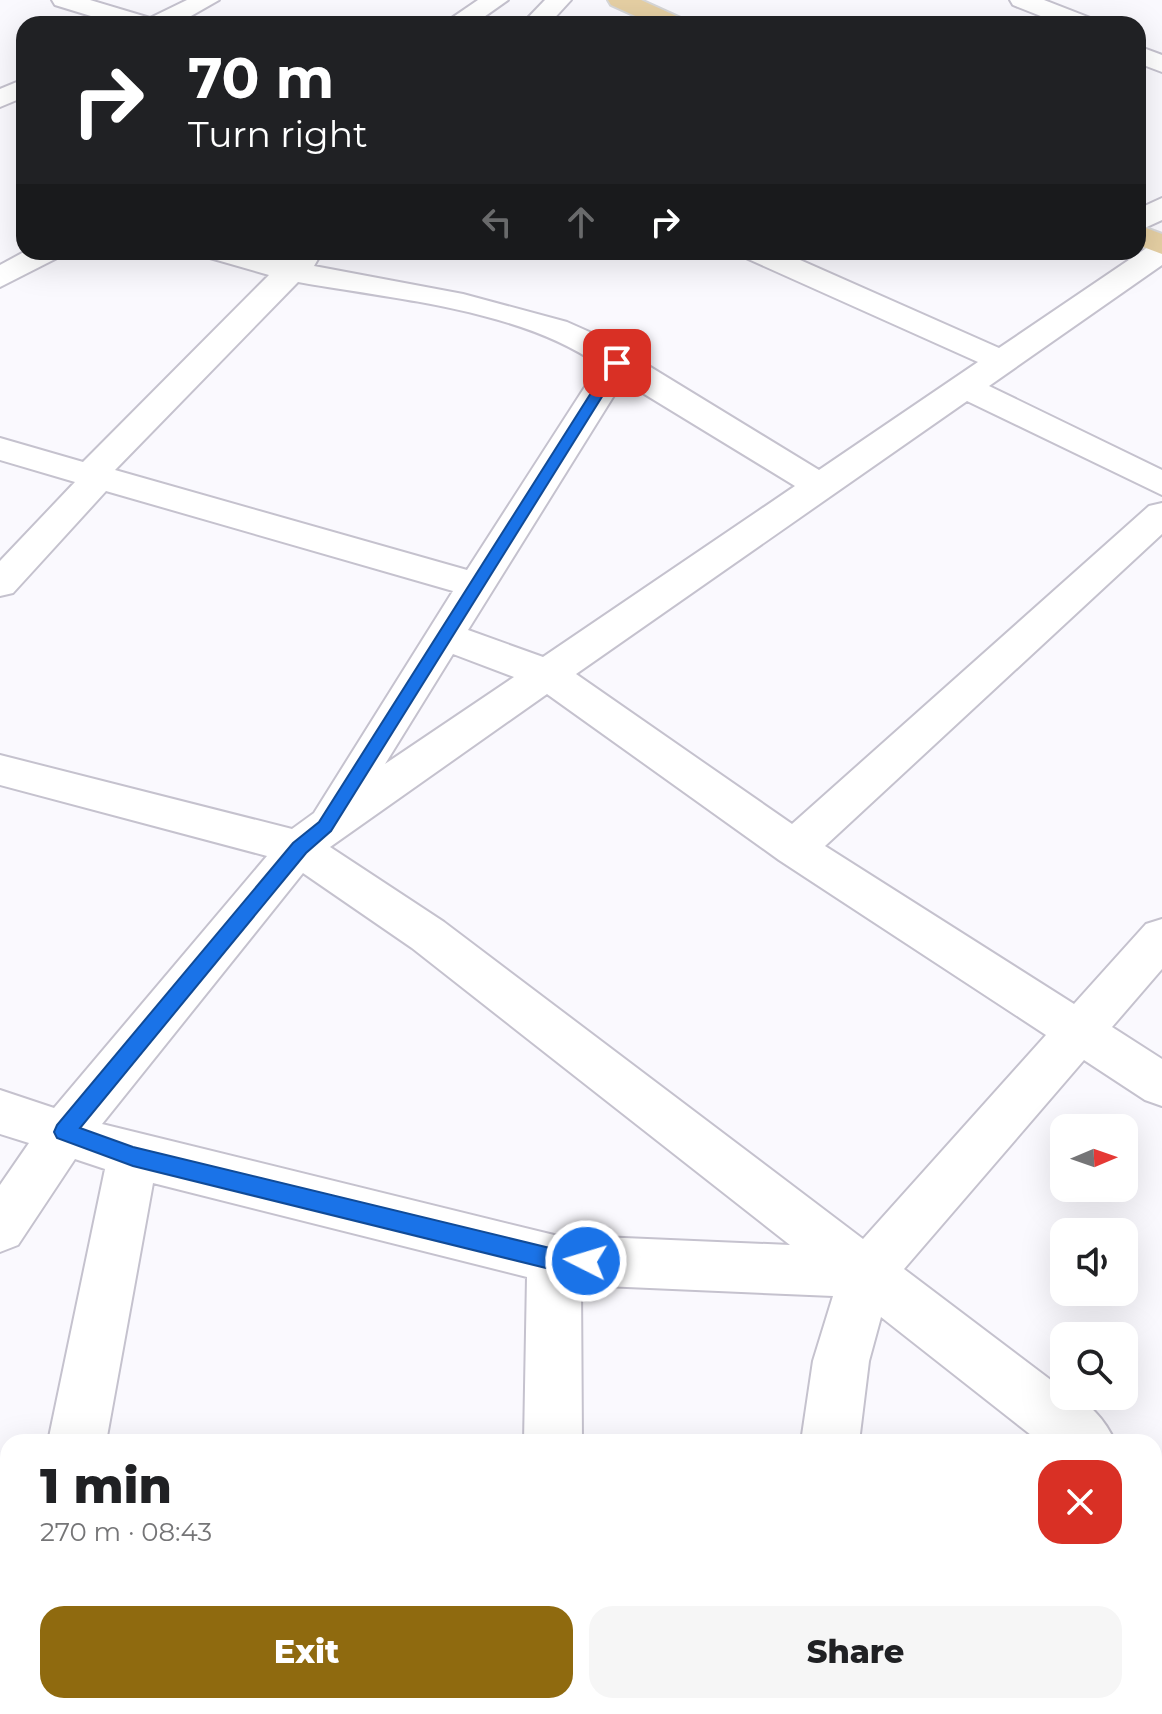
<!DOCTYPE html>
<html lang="en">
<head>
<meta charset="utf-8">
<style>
  :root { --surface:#fff; --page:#f6f6f6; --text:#202124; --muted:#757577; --accent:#8f6a0f }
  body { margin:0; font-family:Montserrat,sans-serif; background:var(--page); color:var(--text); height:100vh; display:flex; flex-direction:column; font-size:30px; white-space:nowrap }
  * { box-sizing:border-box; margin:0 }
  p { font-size:26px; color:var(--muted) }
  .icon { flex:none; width:44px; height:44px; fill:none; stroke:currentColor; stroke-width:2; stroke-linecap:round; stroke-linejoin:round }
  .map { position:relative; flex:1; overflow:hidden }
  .side { position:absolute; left:0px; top:1434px; width:1162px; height:280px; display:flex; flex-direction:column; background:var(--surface); border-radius:24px 24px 0 0; box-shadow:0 8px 32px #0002 }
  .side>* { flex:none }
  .top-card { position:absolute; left:16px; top:16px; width:1130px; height:244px; border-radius:24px; box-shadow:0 8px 32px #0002; background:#202124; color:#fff; overflow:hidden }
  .needle { width:52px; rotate:88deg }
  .fabs { position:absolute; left:1050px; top:1114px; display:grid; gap:16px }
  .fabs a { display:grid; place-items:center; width:88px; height:88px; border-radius:16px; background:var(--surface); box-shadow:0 8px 32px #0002; font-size:40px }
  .pin { position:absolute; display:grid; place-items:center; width:68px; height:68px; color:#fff; margin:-34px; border-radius:16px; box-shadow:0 4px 12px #0006 }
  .me { position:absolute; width:88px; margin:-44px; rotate:275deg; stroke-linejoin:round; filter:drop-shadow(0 0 6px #0008) }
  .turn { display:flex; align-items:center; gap:28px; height:168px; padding:0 40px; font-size:36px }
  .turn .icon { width:104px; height:104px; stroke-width:2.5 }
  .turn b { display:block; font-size:56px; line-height:68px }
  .lanes { display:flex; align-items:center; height:76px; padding:0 40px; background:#0003; justify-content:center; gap:40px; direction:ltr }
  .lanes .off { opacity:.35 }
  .round { display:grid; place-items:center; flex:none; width:84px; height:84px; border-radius:24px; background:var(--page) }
  .headline { display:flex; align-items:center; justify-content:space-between; height:136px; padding:0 40px }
  h1 { font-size:48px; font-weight:800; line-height:60px }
  .button { display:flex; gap:16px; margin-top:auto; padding:16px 40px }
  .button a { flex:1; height:92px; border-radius:24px; background:var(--accent); color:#fff; font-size:32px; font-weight:800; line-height:92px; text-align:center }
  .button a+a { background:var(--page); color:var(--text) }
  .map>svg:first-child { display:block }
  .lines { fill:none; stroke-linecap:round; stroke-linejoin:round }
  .minor-casing { stroke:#c5c2ce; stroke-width:4 }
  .major-casing { stroke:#d7d7d8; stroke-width:4 }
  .minor { fill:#fff; fill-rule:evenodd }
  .major { fill:#e5cfa3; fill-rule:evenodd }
  .route { fill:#1a73e8; stroke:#114b97; stroke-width:2 }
</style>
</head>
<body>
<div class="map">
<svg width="1162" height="1714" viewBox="0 0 1162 1714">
  <rect width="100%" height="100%" fill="#faf9fe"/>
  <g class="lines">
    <!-- minor casing -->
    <g class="minor-casing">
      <g id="minor">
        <path d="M 52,0 L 90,0 L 150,18 L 187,0 L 219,0 L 177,24 L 117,24 L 55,5 Z"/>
        <path d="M 478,0 L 508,0 L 474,24 L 443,24 Z"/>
        <path d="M 545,0 L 571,0 L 549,24 L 522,24 Z"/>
        <path d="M 1010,0 L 1044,0 L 1093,19 L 1097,24 L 1061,24 L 1013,5 Z"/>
        <path d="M 1138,46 L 1162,55 L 1162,72 L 1138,63 Z"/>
        <path d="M 24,79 L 24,97 L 0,107 L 0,89 Z"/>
        <path d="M 1162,198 L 1162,220 L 1138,231 L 1138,209 Z"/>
        <path d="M 1162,242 L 1162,265 L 989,386 L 1162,470 L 1162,495 L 967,401 L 576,674 L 792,824 L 1149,506 L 1162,503 L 1162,534 L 825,846 L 1074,1004 L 1146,924 L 1162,919 L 1162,969 L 1112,1027 L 1162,1059 L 1162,1106 L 1145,1100 L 1084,1060 L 904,1269 L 1064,1390 L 1064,1396 C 1087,1396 1107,1423 1115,1442 L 1040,1442 L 881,1317 L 869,1361 L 859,1442 L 801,1442 L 813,1361 L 833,1296 L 581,1285 L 582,1442 L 524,1442 L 527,1277 L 153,1183 L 106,1442 L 48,1442 L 105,1169 L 75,1159 L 18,1245 L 0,1252 L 0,1185 L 29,1143 L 0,1134 L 0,1090 L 54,1108 L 267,856 L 0,785 L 0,755 L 292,829 L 314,813 L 453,591 L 106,491 L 13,593 L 0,596 L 0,561 L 75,482 L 0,460 L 0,438 L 83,462 L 269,275 L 210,258 L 206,252 L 254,252 L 284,260 L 293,252 L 322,252 L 314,266 L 463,294 L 567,322 L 603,338 L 819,470 L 978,362 L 746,258 L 742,252 L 782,252 L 999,348 L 1151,245 ZM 298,282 C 393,299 519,309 599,365 L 467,570 L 115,470 ZM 623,381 L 795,486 L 543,657 L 468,630 ZM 453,654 L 514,677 L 385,764 ZM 547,694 L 779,860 L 1046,1035 L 863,1239 L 444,922 L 330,847 ZM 303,873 L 412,948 L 790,1245 L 554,1235 L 102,1124 Z"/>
        <path d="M 24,252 L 61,252 L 57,258 L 0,287 L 0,265 Z"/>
        <path d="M 1154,1465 L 1162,1468 L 1162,1529 L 1154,1526 Z"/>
        <path d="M 8,1682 L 8,1706 L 58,1706 L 56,1714 L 0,1714 L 0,1693 Z"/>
        <rect x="519" y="1706" width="64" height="8"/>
        <path d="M 823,1706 L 887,1706 L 889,1714 L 825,1714 Z"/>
      </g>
    </g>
    <!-- major casing -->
    <g class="major-casing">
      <g id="major">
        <path d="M 608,0 L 641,0 L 683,19 L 687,24 L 653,24 L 611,5 Z"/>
        <path d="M 1138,225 L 1162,234 L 1162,254 L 1138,245 Z"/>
      </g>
    </g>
    <!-- minor -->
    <use href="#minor" class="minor"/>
    <!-- major -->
    <use href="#major" class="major"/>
  </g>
  <!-- route -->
  <path class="route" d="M 617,359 L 623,363 L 331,831 L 306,853 L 80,1128 L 133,1147 L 554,1249 L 593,1254 L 597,1261 L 593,1268 L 554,1270 L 133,1166 L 57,1138 L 54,1132 L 57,1125 L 293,843 L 319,822 L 610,363 Z"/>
</svg>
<div class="fabs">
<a><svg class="needle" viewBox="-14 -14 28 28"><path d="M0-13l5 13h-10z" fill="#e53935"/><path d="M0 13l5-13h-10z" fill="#757577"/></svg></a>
<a><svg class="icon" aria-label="sound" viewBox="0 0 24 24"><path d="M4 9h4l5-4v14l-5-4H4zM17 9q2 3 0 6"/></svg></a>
<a><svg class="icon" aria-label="search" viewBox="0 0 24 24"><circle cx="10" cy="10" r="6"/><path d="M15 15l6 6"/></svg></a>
</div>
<div class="pin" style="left:617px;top:363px;background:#d93025"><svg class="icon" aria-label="arrive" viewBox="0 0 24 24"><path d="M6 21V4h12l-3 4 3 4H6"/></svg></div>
<svg class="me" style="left:586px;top:1261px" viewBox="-20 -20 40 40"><circle r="17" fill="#1a73e8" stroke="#fff" stroke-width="3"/><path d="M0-11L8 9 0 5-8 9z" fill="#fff"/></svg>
<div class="top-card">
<div class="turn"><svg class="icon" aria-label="right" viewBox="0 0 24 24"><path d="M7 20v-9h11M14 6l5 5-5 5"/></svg><div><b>70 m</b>Turn right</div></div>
<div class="lanes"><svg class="icon off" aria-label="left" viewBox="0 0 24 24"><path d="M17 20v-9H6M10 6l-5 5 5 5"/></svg><svg class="icon off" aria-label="ahead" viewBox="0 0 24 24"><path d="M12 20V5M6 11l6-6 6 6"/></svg><svg class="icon" aria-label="right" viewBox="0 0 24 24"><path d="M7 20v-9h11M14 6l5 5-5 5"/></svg></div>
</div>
<section class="side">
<div class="headline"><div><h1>1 min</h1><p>270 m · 08:43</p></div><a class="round" style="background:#d93025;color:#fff"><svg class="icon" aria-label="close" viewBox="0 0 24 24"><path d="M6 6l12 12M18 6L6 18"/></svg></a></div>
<div class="button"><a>Exit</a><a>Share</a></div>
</section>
</div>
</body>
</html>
